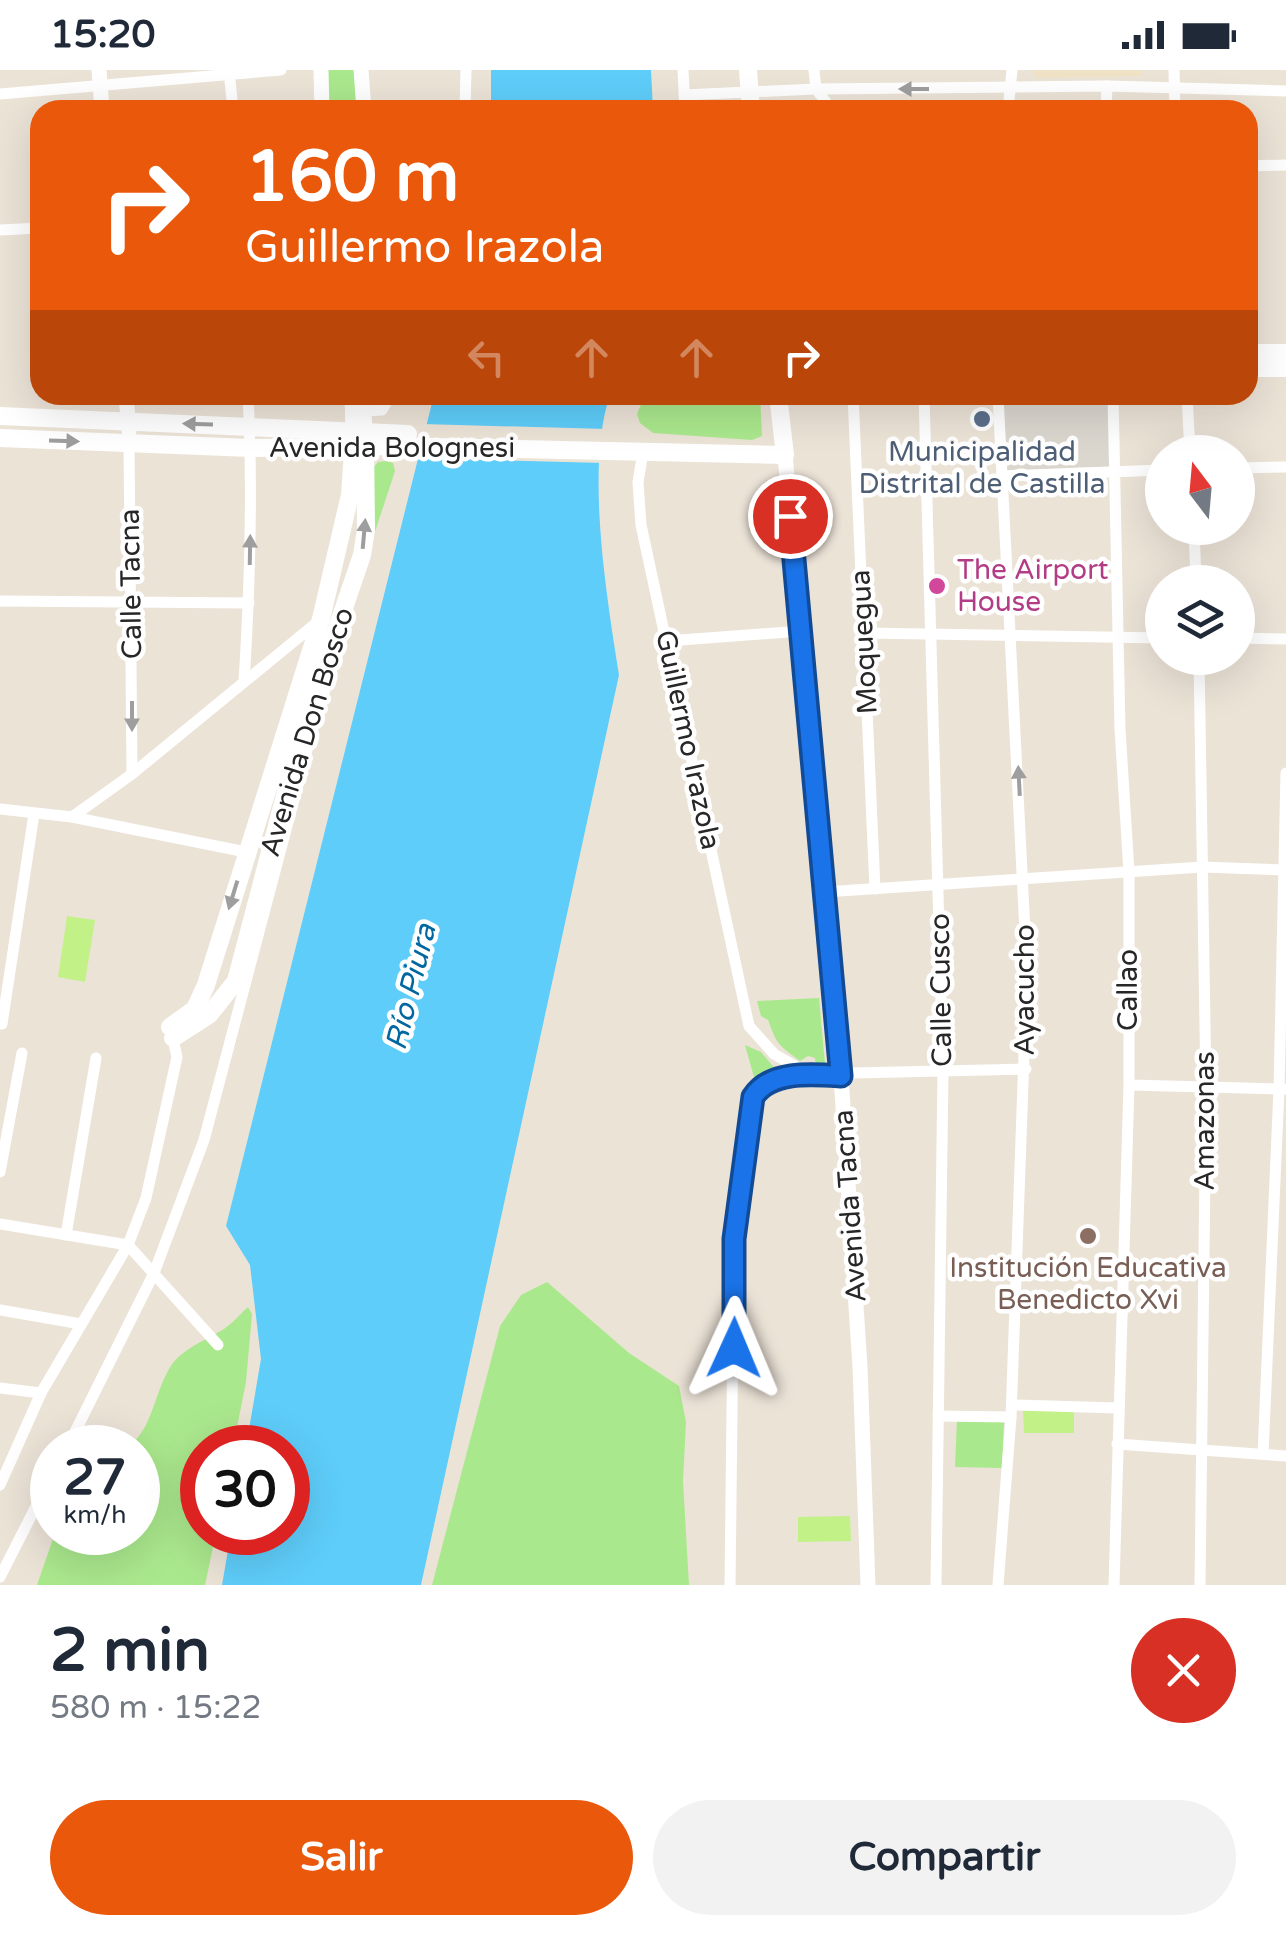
<!DOCTYPE html>
<html lang="es">
<head>
<meta charset="utf-8">
<style>
  :root { --surface:#fff; --page:#f2f2f3; --text:#1f2937; --muted:#747a83; --accent:#ea580c }
  body { margin:0; font-family:"Varela Round",sans-serif; background:var(--page); color:var(--text); height:100vh; display:flex; flex-direction:column; font-size:38px; white-space:nowrap }
  * { box-sizing:border-box; margin:0 }
  p { font-size:32px; color:var(--muted) }
  .icon { flex:none; width:55px; height:55px; fill:none; stroke:currentColor; stroke-width:2; stroke-linecap:round; stroke-linejoin:round }
  .map { position:relative; height:1515px; overflow:hidden }
  .side { display:flex; flex-direction:column; background:var(--surface); flex:1 }
  .side>* { flex:none }
  .hud { position:absolute; left:30px; top:30px; width:1228px; height:305px; border-radius:30px; box-shadow:0 10px 40px #0002; background:#ea580c; color:#fff; overflow:hidden }
  .needle { width:65px; rotate:344deg }
  .buttons { position:absolute; left:1145px; top:365px; display:grid; gap:20px }
  .buttons a { display:grid; place-items:center; width:110px; height:110px; border-radius:50%; background:var(--surface); box-shadow:0 10px 40px #0002; font-size:50px }
  .speed { position:absolute; left:30px; top:1355px; display:flex; gap:20px; font-size:50px; font-weight:700; text-align:center }
  .speed>* { display:grid; place-content:center; width:130px; height:130px; border-radius:50%; background:var(--surface); box-shadow:0 10px 40px #0002; line-height:1 }
  .speed small { font-size:25px; font-weight:400 }
  .speed .limit { border:15px solid #d22; background:#fff; color:#111 }
  .pin { position:absolute; display:grid; place-items:center; width:85px; height:85px; color:#fff; margin:-42px; border:5px solid #fff; border-radius:50%; box-shadow:0 2px 10px #0007 }
  .me { position:absolute; width:110px; margin:-55px; rotate:1deg; stroke-linejoin:round; filter:drop-shadow(0 0 8px #0008) }
  .turn { display:flex; align-items:center; gap:35px; height:210px; padding:0 50px; font-size:45px }
  .turn .icon { width:130px; height:130px; stroke-width:2.5 }
  .turn b { display:block; font-size:70px; line-height:85px }
  .lanes { display:flex; align-items:center; height:95px; padding:0 50px; background:#0003; justify-content:center; gap:50px; direction:ltr }
  .lanes .off { opacity:.35 }
  .round { display:grid; place-items:center; flex:none; width:105px; height:105px; border-radius:52px; background:var(--page) }
  .summary { display:flex; align-items:center; justify-content:space-between; height:170px; padding:0 50px }
  h1 { font-size:60px; font-weight:700; line-height:75px }
  .primary-button { display:flex; gap:20px; margin-top:auto; padding:20px 50px }
  .primary-button a { flex:1; height:115px; border-radius:60px; background:var(--accent); color:#fff; font-size:40px; font-weight:700; line-height:115px; text-align:center }
  .primary-button a+a { background:var(--page); color:var(--text) }
  .status { display:flex; justify-content:space-between; align-items:center; height:70px; padding:0 50px; background:var(--surface); direction:ltr }
  .status svg { height:28px; fill:currentColor }
  .map>svg:first-child { display:block }
  .education { fill:#f0e2c4 }
  .green { fill:#aae88d }
  .pitch { fill:#c2f187 }
  .plaza { fill:#dbd6ce }
  .water { fill:#5ecdf9 }
  .pier { fill:#ece3d7 }
  .lines { fill:none; stroke-linecap:round; stroke-linejoin:round }
  .minor { stroke:#fff; stroke-width:11 }
  .tertiary { stroke:#fff; stroke-width:15 }
  .secondary { stroke:#fff; stroke-width:18 }
  .oneway { fill:#9e9e9e }
  .route-casing { stroke:#114b97; stroke-width:25 }
  .route { stroke:#1a73e8; stroke-width:18 }
  .service-dot { fill:#5c6f8a; stroke:#fff; stroke-width:4 }
  .hotel-dot { fill:#d1479c; stroke:#fff; stroke-width:4 }
  .education-dot { fill:#8d6e63; stroke:#fff; stroke-width:4 }
  .labels { text-anchor:middle; dominant-baseline:central; stroke-width:9; stroke-linejoin:round; paint-order:stroke }
  .street-label { font-size:28px; fill:#272727; stroke:#fff }
  .service-label { font-size:28px; fill:#4e5e75; stroke:#fff }
  .hotel-label { font-size:28px; fill:#b23c85; stroke:#fff; text-anchor:start }
  .education-label { font-size:28px; fill:#785e54; stroke:#fff }
  .water-label { font-size:30px; font-style:italic; fill:#0167a1; stroke:#fff }
</style>
</head>
<body>
<div class="status"><b>15:20</b><svg viewBox="0 0 49 12"><path d="M0 12V9h3v3zM5 12V6h3v6zM10 12V3h3v9zM15 12V0h3v12zM26 1h20v11H26zM47 4h2v5h-2z"/></svg></div>
<div class="map">
<svg width="1286" height="1515" viewBox="0 0 1286 1515">
  <rect width="100%" height="100%" fill="#ece3d7"/>
  <!-- education -->
  <path class="education" d="M 1032,0 L 1141,0 L 1142,6 L 1036,8 Z"/>
  <!-- green -->
  <g class="green">
    <path d="M 321,0 L 361,0 L 364,40 L 322,40 Z"/>
    <path d="M 645,325 L 760,325 L 762,366 L 752,370 L 653,363 L 640,353 L 637,344 Z"/>
    <path d="M 387,391 L 393,393 L 395,401 L 370,477 L 372,399 L 378,392 Z"/>
    <path d="M 819,928 L 825,994 L 816,995 L 815,988 L 808,986 L 800,991 C 777,974 777,974 768,950 L 761,946 L 757,931 Z"/>
    <path d="M 745,975 L 761,982 L 778,1002 L 765,1007 L 757,1018 Z"/>
    <path d="M 547,1212 L 629,1283 L 679,1316 L 686,1352 L 683,1411 L 689,1515 L 432,1515 L 500,1256 L 521,1225 Z"/>
    <path d="M 248,1237 L 252,1244 L 246,1312 L 233,1377 L 202,1378 L 202,1462 L 216,1463 L 205,1515 L 37,1515 L 55,1463 L 138,1462 L 138,1378 L 129,1377 C 153,1356 153,1328 168,1301 C 179,1279 205,1271 224,1259 C 233,1253 240,1244 248,1237 Z"/>
    <path d="M 957,1349 L 1004,1351 L 1002,1398 L 955,1397 Z"/>
  </g>
  <!-- pitch -->
  <g class="pitch">
    <path d="M 67,846 L 95,850 L 85,912 L 58,907 Z"/>
    <path d="M 1023,1340 L 1074,1340 L 1074,1363 L 1024,1363 Z"/>
    <path d="M 850,1446 L 851,1471 L 798,1472 L 798,1447 Z"/>
  </g>
  <!-- plaza -->
  <path class="plaza" d="M 998,325 L 1113,325 L 1112,402 L 1001,406 Z"/>
  <!-- water -->
  <g class="water">
    <path d="M 491,0 L 651,0 L 653,40 L 491,40 Z"/>
    <path d="M 434,325 L 610,325 C 585,398 607,528 619,605 L 421,1515 L 222,1515 L 231,1463 L 288,1462 L 288,1378 L 246,1377 L 261,1289 L 250,1195 L 226,1156 Z"/>
  </g>
  <!-- pier -->
  <path class="pier" d="M 422,354 L 606,359 L 604,393 L 413,388 Z"/>
  <g class="lines">
    <!-- minor -->
    <g class="minor">
      <path d="M 229,0 L 233,40"/>
      <path d="M 683,0 L 685,40"/>
      <path d="M 814,0 L 816,19 L 832,40"/>
      <path d="M 1174,0 L 1175,40"/>
      <path d="M 0,24 L 281,0"/>
      <path d="M 684,25 L 816,19 L 1107,16 L 1286,21"/>
      <path d="M 465,40 L 466,0"/>
      <path d="M 1008,40 L 1012,0"/>
      <path d="M 1106,40 L 1107,16"/>
      <path d="M 1248,96 L 1286,95"/>
      <path d="M 0,160 L 40,158"/>
      <path d="M 853,325 L 875,819"/>
      <path d="M 924,325 L 943,1002 L 936,1515"/>
      <path d="M 998,325 L 1027,902 L 1011,1347 L 998,1515"/>
      <path d="M 1113,325 L 1120,659 L 1129,802 L 1129,1015 L 1114,1515"/>
      <path d="M 1187,325 L 1190,382"/>
      <path d="M 364,341 L 382,340 L 391,325"/>
      <path d="M 129,373 L 132,704"/>
      <path d="M 643,382 L 638,412 L 641,455 L 749,956 L 774,984 L 809,1004 L 1026,999"/>
      <path d="M 1238,398 L 1286,397"/>
      <path d="M 1001,406 L 1162,400"/>
      <path d="M 1194,458 L 1196,512"/>
      <path d="M 0,531 L 249,533"/>
      <path d="M 864,563 L 1162,568"/>
      <path d="M 1238,568 L 1286,569"/>
      <path d="M 667,571 L 802,561"/>
      <path d="M 1199,588 L 1206,1017 L 1200,1515"/>
      <path d="M 244,612 C 250,516 253,421 248,325"/>
      <path d="M 0,739 L 72,747 L 246,782"/>
      <path d="M 72,747 L 132,704 L 320,550"/>
      <path d="M 824,822 L 1202,797 L 1286,800"/>
      <path d="M 2,954 L 34,744"/>
      <path d="M 1129,1015 L 1284,1019"/>
      <path d="M 0,1102 L 22,983"/>
      <path d="M 0,1154 L 128,1175 L 218,1275"/>
      <path d="M 66,1165 L 96,988"/>
      <path d="M 0,1240 L 81,1254"/>
      <path d="M 0,1318 L 41,1323"/>
      <path d="M 1012,1335 L 1118,1338"/>
      <path d="M 938,1346 L 1011,1347"/>
      <path d="M 1117,1374 L 1286,1386"/>
      <path d="M 67,1378 L 154,1203 L 204,1070 L 315,650 L 349,546"/>
      <path d="M 1263,1384 L 1279,1019 L 1286,703"/>
      <path d="M 0,1415 L 41,1323 L 128,1175 L 146,1128 L 177,987 L 171,961"/>
      <path d="M 0,1507 L 52,1405"/>
      <path d="M 730,1515 L 734,1169 L 753,1027 L 766,1013 L 809,1004"/>
    </g>
    <!-- tertiary -->
    <g class="tertiary">
      <path d="M 99,0 L 102,40"/>
      <path d="M 321,0 L 322,40"/>
      <path d="M 361,0 L 364,40"/>
      <path d="M 126,325 L 129,361"/>
      <path d="M 352,325 L 353,360"/>
      <path d="M 363,325 L 365,361"/>
      <path d="M 785,385 L 841,1006 L 860,1297 L 868,1515"/>
    </g>
    <!-- secondary -->
    <g class="secondary">
      <path d="M 748,0 L 751,40"/>
      <path d="M 1248,283 L 1286,283"/>
      <path d="M 1248,298 L 1286,298"/>
      <path d="M 0,346 L 408,364"/>
      <path d="M 0,368 L 251,378 L 390,376 L 785,385 L 778,325"/>
      <path d="M 170,957 L 195,939 L 206,915 L 321,549 L 350,425 L 353,381"/>
      <path d="M 173,968 L 209,945 L 236,911 L 302,661 L 362,485 L 366,460 L 365,367"/>
    </g>
  </g>
  <!-- one-way arrows -->
  <defs><path id="oneway-solid" d="M-6-.8H1V-3.2L6.5 0L1 3.2V.8H-6Z" transform="scale(2.5)"/></defs>
  <g class="oneway">
    <use href="#oneway-solid" transform="translate(914 19) rotate(180)"/>
    <use href="#oneway-solid" transform="translate(198 354) rotate(-178)"/>
    <use href="#oneway-solid" transform="translate(64 371) rotate(2)"/>
    <use href="#oneway-solid" transform="translate(364 464) rotate(-85)"/>
    <use href="#oneway-solid" transform="translate(250 480) rotate(-89)"/>
    <use href="#oneway-solid" transform="translate(132 646) rotate(90)"/>
    <use href="#oneway-solid" transform="translate(1019 711) rotate(-93)"/>
    <use href="#oneway-solid" transform="translate(233 825) rotate(107)"/>
  </g>
  <g class="lines">
    <!-- route casing -->
    <g class="route-casing">
      <path id="route" d="M 734,1278 L 734,1169 L 753,1027 C 770,1000 813,1004 841,1006 L 790,446"/>
    </g>
    <!-- route -->
    <use href="#route" class="route"/>
  </g>
  <!-- markers -->
  <circle class="service-dot" cx="982" cy="349" r="10"/>
  <circle class="hotel-dot" cx="937" cy="516" r="10"/>
  <circle class="education-dot" cx="1088" cy="1166" r="10"/>
  <g class="labels">
    <!-- street labels -->
    <g class="street-label">
      <text x="392" y="378">Avenida Bolognesi</text>
      <text transform="translate(131 514) rotate(-91)">Calle Tacna</text>
      <text transform="translate(864 572) rotate(-93)">Moquegua</text>
      <text transform="translate(307 662) rotate(-73)">Avenida Don Bosco</text>
      <text transform="translate(688 670) rotate(78)">Guillermo Irazola</text>
      <text transform="translate(941 920) rotate(-91)">Calle Cusco</text>
      <text transform="translate(1025 920) rotate(-90)">Ayacucho</text>
      <text transform="translate(1128 920) rotate(-90)">Callao</text>
      <text transform="translate(1205 1051) rotate(-90)">Amazonas</text>
      <text transform="translate(850 1136) rotate(-94)">Avenida Tacna</text>
    </g>
    <!-- service labels -->
    <g class="service-label">
      <text x="982" y="382">Municipalidad<tspan x="982" dy="32">Distrital de Castilla</tspan></text>
    </g>
    <!-- hotel labels -->
    <g class="hotel-label">
      <text x="957" y="500">The Airport<tspan x="957" dy="32">House</tspan></text>
    </g>
    <!-- education labels -->
    <g class="education-label">
      <text x="1088" y="1198">Institución Educativa<tspan x="1088" dy="32">Benedicto Xvi</tspan></text>
    </g>
    <!-- water labels -->
    <g class="water-label">
      <text transform="translate(411 917) rotate(-76)">Río Piura</text>
    </g>
  </g>
</svg>
<div class="buttons">
<a><svg class="needle" viewBox="-14 -14 28 28"><path d="M0-13l5 13h-10z" fill="#e53935"/><path d="M0 13l5-13h-10z" fill="#747a83"/></svg></a>
<a><svg class="icon" aria-label="layers" viewBox="0 0 24 24"><path d="M12 4l9 5-9 5-9-5zM3 14l9 5 9-5"/></svg></a>
</div>
<div class="speed"><div>27<small>km/h</small></div><div class="limit">30</div></div>
<div class="pin" style="left:790px;top:446px;background:#d93025"><svg class="icon" aria-label="arrive" viewBox="0 0 24 24"><path d="M6 21V4h12l-3 4 3 4H6"/></svg></div>
<svg class="me" style="left:734px;top:1278px" viewBox="-20 -20 40 40"><path d="M0-17L14 15 0 8-14 15z" fill="#1a73e8" stroke="#fff" stroke-width="4"/></svg>
<div class="hud">
<div class="turn"><svg class="icon" aria-label="right" viewBox="0 0 24 24"><path d="M7 20v-9h11M14 6l5 5-5 5"/></svg><div><b>160 m</b>Guillermo Irazola</div></div>
<div class="lanes"><svg class="icon off" aria-label="left" viewBox="0 0 24 24"><path d="M17 20v-9H6M10 6l-5 5 5 5"/></svg><svg class="icon off" aria-label="ahead" viewBox="0 0 24 24"><path d="M12 20V5M6 11l6-6 6 6"/></svg><svg class="icon off" aria-label="ahead" viewBox="0 0 24 24"><path d="M12 20V5M6 11l6-6 6 6"/></svg><svg class="icon" aria-label="right" viewBox="0 0 24 24"><path d="M7 20v-9h11M14 6l5 5-5 5"/></svg></div>
</div>
</div>
<section class="side">
<div class="summary"><div><h1>2 min</h1><p>580 m · 15:22</p></div><a class="round" style="background:#d93025;color:#fff"><svg class="icon" aria-label="close" viewBox="0 0 24 24"><path d="M6 6l12 12M18 6L6 18"/></svg></a></div>
<div class="primary-button"><a>Salir</a><a>Compartir</a></div>
</section>
</body>
</html>
